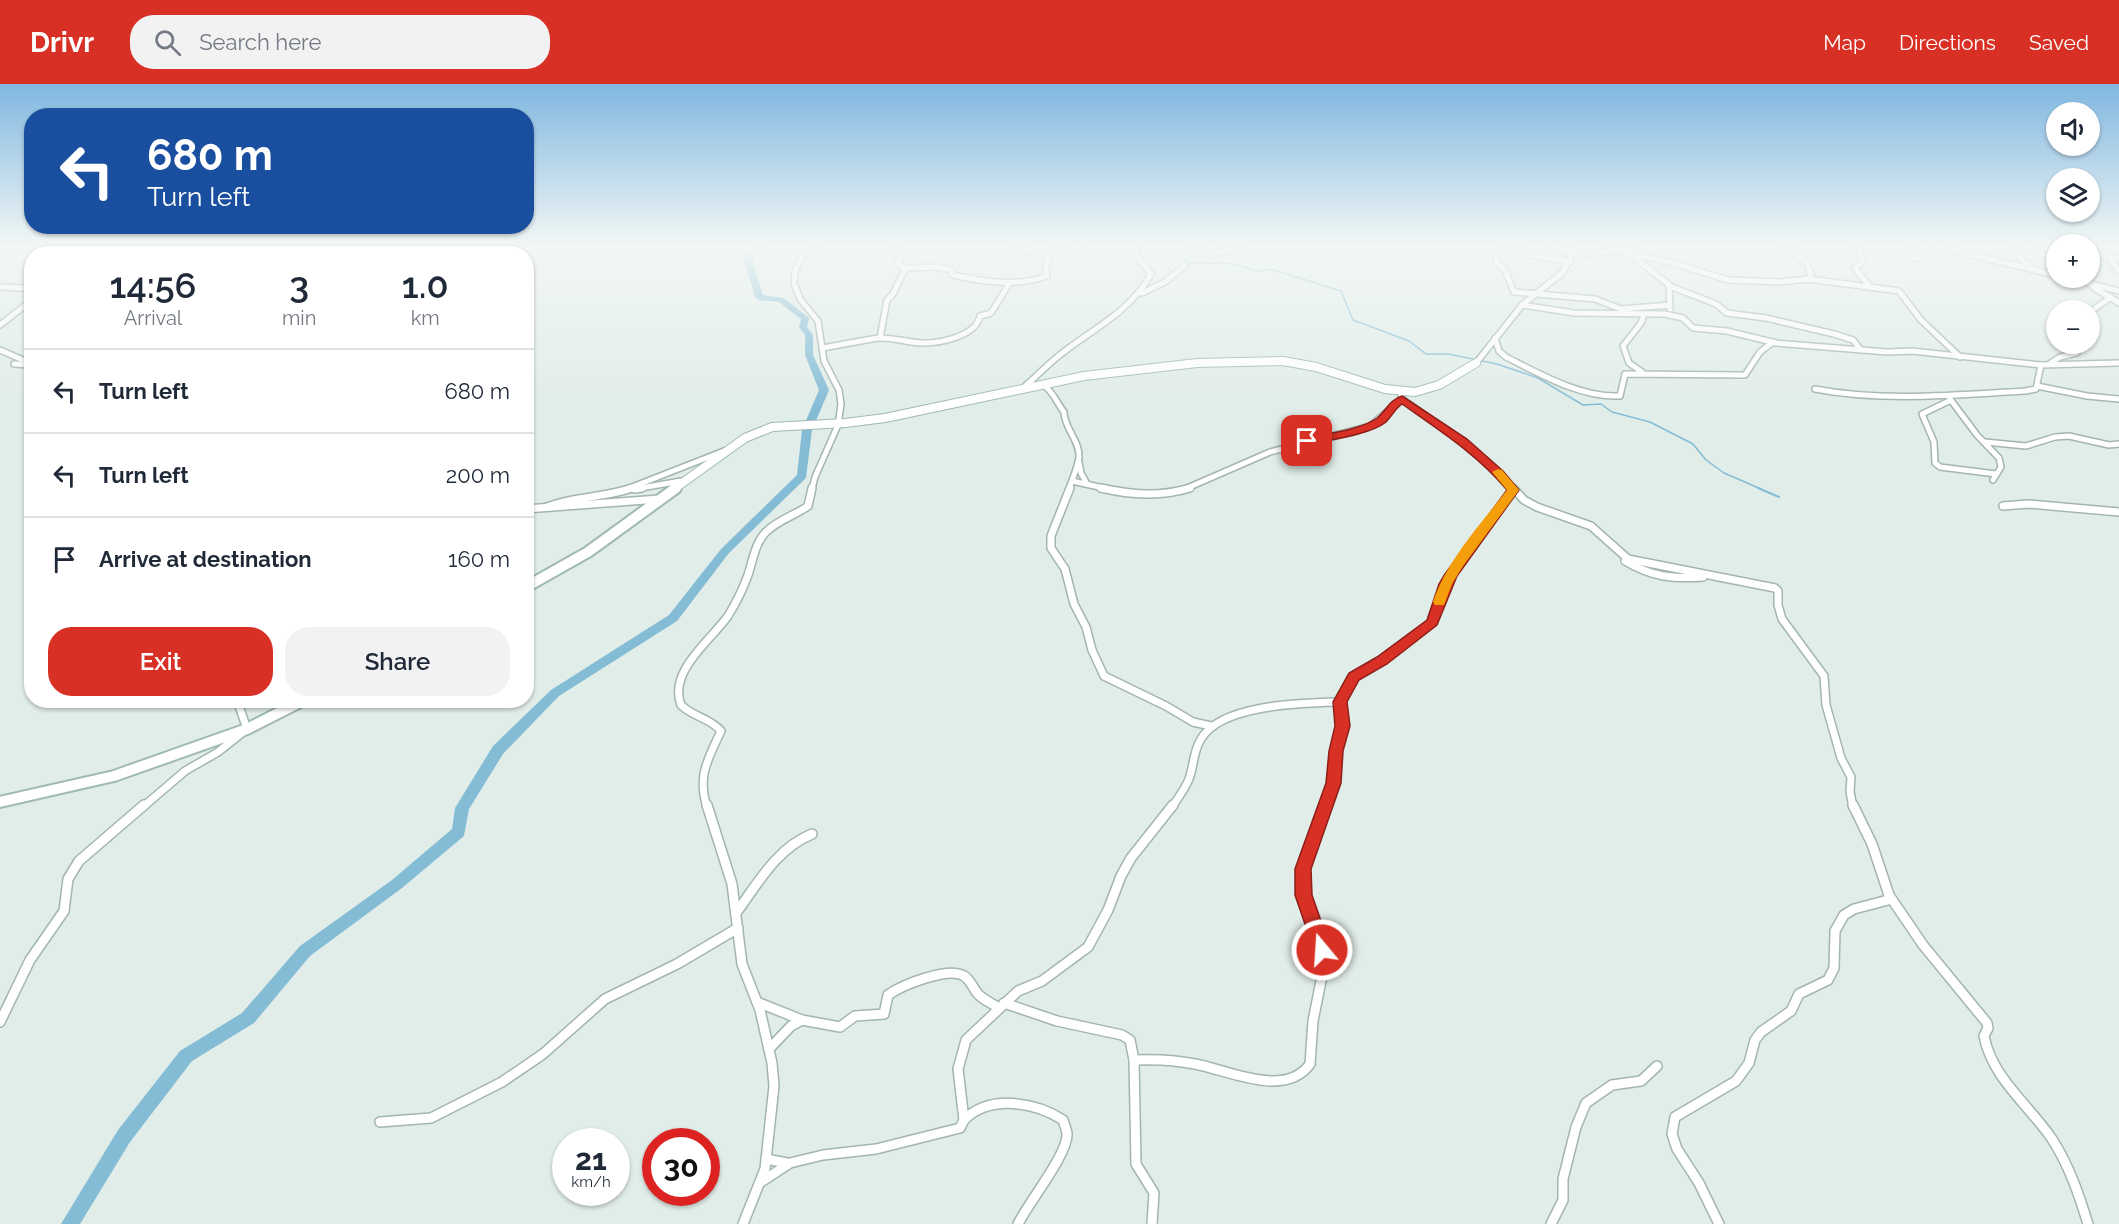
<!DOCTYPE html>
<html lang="en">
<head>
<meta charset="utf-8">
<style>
  :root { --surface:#fff; --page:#f2f2f3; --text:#1f2937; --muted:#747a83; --line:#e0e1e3; --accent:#d93025 }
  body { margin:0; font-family:Raleway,sans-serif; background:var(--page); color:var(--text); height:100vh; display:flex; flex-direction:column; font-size:22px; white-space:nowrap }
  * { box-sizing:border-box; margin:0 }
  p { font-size:20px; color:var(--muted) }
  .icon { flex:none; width:33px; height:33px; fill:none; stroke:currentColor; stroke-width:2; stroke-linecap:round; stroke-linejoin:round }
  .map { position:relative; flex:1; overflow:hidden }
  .panel { position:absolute; left:24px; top:162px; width:510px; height:462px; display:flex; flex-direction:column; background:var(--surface); border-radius:24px; box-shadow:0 2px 4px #0004 }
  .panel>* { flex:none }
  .hud { position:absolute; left:24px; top:24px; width:510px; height:126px; border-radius:24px; box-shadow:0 2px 4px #0004; background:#1a4fa0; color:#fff; overflow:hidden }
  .buttons { position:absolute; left:2046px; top:18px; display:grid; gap:12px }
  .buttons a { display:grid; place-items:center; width:54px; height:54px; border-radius:50%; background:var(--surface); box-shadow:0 2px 4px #0004; font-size:30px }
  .speed { position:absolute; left:552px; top:1044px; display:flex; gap:12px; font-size:30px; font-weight:700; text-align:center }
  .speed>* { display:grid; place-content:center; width:78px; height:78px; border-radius:50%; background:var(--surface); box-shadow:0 2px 4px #0004; line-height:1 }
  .speed small { font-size:15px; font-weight:400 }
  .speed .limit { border:9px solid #d22; background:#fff; color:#111 }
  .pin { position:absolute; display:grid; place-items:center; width:51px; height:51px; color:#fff; margin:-26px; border-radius:12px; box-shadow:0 3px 9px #0006 }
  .me { position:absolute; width:66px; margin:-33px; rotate:342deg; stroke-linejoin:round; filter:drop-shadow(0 0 4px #0008) }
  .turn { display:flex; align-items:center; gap:21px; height:126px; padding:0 24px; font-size:27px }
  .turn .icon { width:78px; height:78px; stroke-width:2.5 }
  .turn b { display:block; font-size:42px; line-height:51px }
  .eta { display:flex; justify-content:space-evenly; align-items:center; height:102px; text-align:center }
  .eta b { font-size:36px; font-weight:600; line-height:42px }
  .cta { display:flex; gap:12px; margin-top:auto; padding:12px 24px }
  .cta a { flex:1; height:69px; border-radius:24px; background:var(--accent); color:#fff; font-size:24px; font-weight:600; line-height:69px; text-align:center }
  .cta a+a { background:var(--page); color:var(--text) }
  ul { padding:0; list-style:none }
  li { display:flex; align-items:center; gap:18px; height:84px; padding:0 24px; border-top:2px solid var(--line) }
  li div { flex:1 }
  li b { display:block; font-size:22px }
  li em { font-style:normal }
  header { display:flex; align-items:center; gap:36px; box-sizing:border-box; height:84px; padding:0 30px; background:var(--accent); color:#fff }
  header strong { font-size:28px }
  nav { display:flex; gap:33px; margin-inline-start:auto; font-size:21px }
  .search { width:420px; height:54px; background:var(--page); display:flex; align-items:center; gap:15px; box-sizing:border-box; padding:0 21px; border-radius:24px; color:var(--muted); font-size:22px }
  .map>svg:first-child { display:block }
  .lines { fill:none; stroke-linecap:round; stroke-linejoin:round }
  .stream-far1 { stroke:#85bcd5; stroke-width:1.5 }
  .stream { stroke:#85bcd5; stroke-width:2 }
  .river { fill:#85bcd5; fill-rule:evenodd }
  .street-far2-casing { stroke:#a3b5b1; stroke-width:8 }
  .street-far1-casing { stroke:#a3b5b1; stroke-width:10 }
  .street-casing { stroke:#a3b5b1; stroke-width:12 }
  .secondary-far1-casing { stroke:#9fb9b4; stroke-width:10 }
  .secondary-casing { stroke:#9fb9b4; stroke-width:14 }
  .street-far2 { stroke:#fff; stroke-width:5 }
  .street-far1 { stroke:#fff; stroke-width:7 }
  .street { stroke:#fff; stroke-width:9 }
  .secondary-far1 { stroke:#fff; stroke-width:8 }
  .secondary { stroke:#fff; stroke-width:10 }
  .route { fill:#d93025; stroke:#8d1f18; stroke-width:1.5 }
  .slow { fill:#f59e0b }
</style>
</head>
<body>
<header>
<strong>Drivr</strong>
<div class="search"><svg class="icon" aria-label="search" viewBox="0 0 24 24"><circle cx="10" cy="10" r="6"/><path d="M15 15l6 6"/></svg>Search here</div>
<nav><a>Map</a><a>Directions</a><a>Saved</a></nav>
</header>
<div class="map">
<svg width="2119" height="1140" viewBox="0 0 2119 1140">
  <rect width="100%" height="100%" fill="#e1ede9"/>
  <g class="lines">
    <!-- stream-far1 -->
    <path class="stream-far1" d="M 1185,163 L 1181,170 L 1189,179 L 1235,180 L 1256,187 L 1274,186 L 1341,207 L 1353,236 L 1409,257 L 1426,270 L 1448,270 L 1497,280 L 1538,294 L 1583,321 L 1601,320 L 1612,328 L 1650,338 L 1693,360 L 1706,376 L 1724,389 L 1761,405"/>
    <!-- stream -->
    <path class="stream" d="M 1758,404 L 1779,413"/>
    <!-- river -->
    <path class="river" d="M 754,163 L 763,163 L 752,176 L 763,211 L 784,214 L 809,234 L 807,243 L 813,251 L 813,271 L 829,306 L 812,346 L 806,394 L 729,469 L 677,537 L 559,612 L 503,670 L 469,725 L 464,752 L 402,804 L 310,872 L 254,939 L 192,977 L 130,1058 L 80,1140 L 61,1140 L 118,1046 L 180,967 L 242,929 L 300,862 L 392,796 L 452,745 L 455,724 L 493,662 L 551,606 L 669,531 L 721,465 L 797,391 L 802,346 L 819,306 L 805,271 L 805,251 L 799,243 L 801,235 L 779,218 L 759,216 L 755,213 L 744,176 L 747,169 Z"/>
    <!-- street-far2 casing -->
    <g class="street-far2-casing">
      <g id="street-far2">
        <path d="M 1016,163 L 1049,172"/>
        <path d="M 1090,163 L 1134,164"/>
        <path d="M 1191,163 L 1209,171 L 1243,163"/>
        <path d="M 1504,163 L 1497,170 L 1496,178 L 1504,184 L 1514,208 L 1595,215 L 1621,225 L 1670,221"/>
        <path d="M 1513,163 L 1531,171 L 1570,178"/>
        <path d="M 1550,163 L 1576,169"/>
        <path d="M 1786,163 L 1806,178 L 1811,190 L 1809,195"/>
        <path d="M 1857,163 L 1863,178 L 1855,184 L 1870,203"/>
        <path d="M 1909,163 L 1917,175 L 1912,174"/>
        <path d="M 1938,163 L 2056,191"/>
        <path d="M 2012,163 L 2023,177 L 2031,182"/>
        <path d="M 2025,163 L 2056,165"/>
        <path d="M 1625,166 L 1672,203 L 1716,220 L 1727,229 L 1766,234 L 1834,250 L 1853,256 L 1861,266"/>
        <path d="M 2090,169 L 2119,175"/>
        <path d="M 1631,170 L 1670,178 L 1728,196 L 1780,198 L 1809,195 L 1899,207 L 1921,236 L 1960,273"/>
        <path d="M 2115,174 L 2111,177 L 2119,187"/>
        <path d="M 905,184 L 937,183 L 951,186 L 953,191 C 985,198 1016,203 1047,192 L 1046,183 L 1049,171 L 1063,163"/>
        <path d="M 2067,194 L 2119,207"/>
        <path d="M 1669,201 L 1670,225"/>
        <path d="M 0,203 L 23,204 L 32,208"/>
        <path d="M 2093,203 L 2119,219"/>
        <path d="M 1142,209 L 1165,198 L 1185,181"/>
        <path d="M 1522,221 L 1574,229 L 1665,230 L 1683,234 L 1693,244 L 1727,247 L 1776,259 L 1887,268 L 1912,267 L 2041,281 L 2119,279"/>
        <path d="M 2090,228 L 2111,213"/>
        <path d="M 0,241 L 32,216"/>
        <path d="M 880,254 L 887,216 L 893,210 L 905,185 L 897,179 L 902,168 L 899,163"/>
        <path d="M 1495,254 L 1499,267 L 1506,273 C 1540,290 1581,314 1620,312 L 1625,290 L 1745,291 L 1760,268 L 1773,258"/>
        <path d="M 822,264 C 840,261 859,257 878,254 C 893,253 909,259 924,259 C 941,259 976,252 980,232 L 991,229 L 1009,200"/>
        <path d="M 0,266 L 32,280"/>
        <path d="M 1476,279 L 1523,220 L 1562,189 L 1572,171 L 1625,166 L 1634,163"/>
        <path d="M 14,280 L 29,281"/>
        <path d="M 2049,280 L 2060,273 L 2077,269 L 2081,260"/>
        <path d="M 1642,288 L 1629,279 L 1623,262 L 1641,239 L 1644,231"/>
        <path d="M 1043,301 C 1054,308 1056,318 1064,328 C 1064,344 1080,357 1079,373 C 1078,383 1072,395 1069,405"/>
        <path d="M 2037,302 L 2087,312 L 2119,315"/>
        <path d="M 1023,304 C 1036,293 1048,280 1061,270 C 1094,244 1130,228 1151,190 L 1137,172 L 1135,163"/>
        <path d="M 1815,305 C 1883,318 1956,311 2025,307 L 2036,305 L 2041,281"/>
        <path d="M 1402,315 L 1463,358 L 1514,405"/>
        <path d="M 1950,315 L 1977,351 L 1999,374 L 2001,383 L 1993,396"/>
        <path d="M 1951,316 L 1922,330 L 1934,358 L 1935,379 L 1940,383 L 1996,390"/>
        <path d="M 1985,358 L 2026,362 L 2055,353 L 2069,352 L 2109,361 L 2119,360"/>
        <path d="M 1079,378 L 1081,389 L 1087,400"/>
        <path d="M 1072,397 L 1108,405"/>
        <path d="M 627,405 L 724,367"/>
        <path d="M 635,405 L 681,397 L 683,399"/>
        <path d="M 812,405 L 815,393 L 838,341 L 841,320 L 839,306 L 824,277 L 818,237 L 800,215 L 794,199 L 795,187 L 802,172 L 820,163"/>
        <path d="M 1185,405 L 1270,368 L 1370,342 L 1402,315 L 1401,312"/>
      </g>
    </g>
    <!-- street-far1 casing -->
    <g class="street-far1-casing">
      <g id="street-far1">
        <path d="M 1070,404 L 1051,452 L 1051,464 L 1065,485 L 1074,520 L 1086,543 L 1092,566 L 1104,592 L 1166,622 L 1193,638 L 1211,642"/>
        <path d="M 1101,404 C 1132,411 1160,413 1190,404"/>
        <path d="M 1513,404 L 1524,416 L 1537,423 L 1591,442 L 1628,475 L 1775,504 L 1778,507 L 1778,521 L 1782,535 L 1824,592 L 1826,621 L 1841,674 L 1851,693 L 1850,708 L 1853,723"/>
        <path d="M 635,405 L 642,404"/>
        <path d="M 2003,422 L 2028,420 L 2119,428"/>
        <path d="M 547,423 C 574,412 604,414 632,404"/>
        <path d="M 526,425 L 659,415"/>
        <path d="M 1625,477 C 1652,493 1672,495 1703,493"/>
        <path d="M 143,723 L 185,687 L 218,668 L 247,645 L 237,616"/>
        <path d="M 707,723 C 697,692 708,675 721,647 C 710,634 693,633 681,621 C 668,587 711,556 728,532 C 736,519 743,505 748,491 C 753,476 755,460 765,449 C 777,436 794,432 808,422 L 812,404"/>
        <path d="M 1172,723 C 1178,714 1185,705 1189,695 C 1194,682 1193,667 1201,655 C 1221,620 1304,619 1340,618"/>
        <path d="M 1325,723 L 1334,699 L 1336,667 L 1342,642 L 1340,618 L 1354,592 L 1382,577 L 1433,538 L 1446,500 L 1452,490 L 1513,406"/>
      </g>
    </g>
    <!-- street casing -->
    <g class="street-casing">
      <g id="street">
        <path d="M 707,721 L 732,800 L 742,880 L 760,926 L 772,979 L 774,1002 L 765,1085 L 743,1140"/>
        <path d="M 1889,811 L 1923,861 L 1987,939 L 1988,944 L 1984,952 C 1992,994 2029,1021 2052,1055 C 2069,1081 2079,1111 2088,1140"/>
        <path d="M 736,829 C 758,799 777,764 812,750"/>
        <path d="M 757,918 L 802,936 L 840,943 L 855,932 L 884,930 L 888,911 C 902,901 949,882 964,892 C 971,896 973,905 979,911 C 984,916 993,920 999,924"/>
        <path d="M 1004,919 L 1057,937 L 1122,951 L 1130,956 L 1134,976 L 1136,1080 L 1154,1109 L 1152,1140"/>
        <path d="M 0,938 L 30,876 L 64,827 L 68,795 L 79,777 L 144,721"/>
        <path d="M 769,965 L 791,942 L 802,936"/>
        <path d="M 1134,976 C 1155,975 1175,976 1195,980 C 1228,986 1285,1015 1310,980 L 1313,937 L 1324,882 L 1319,853 L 1304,811 L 1303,785 L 1326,721"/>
        <path d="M 964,1036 C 990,1010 1035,1018 1063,1036 C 1064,1040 1067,1046 1067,1050 C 1068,1070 1028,1119 1018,1140"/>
        <path d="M 380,1038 L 431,1034 L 502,998 L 543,970 L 605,915 L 677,880 L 738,844"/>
        <path d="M 766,1075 L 787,1079"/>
        <path d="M 761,1098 L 790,1079 L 823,1071 L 876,1065 L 960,1044 L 964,1036 L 958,985 L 966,956 L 1018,907 L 1042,897 L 1088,863 L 1108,826 L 1121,792 L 1131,774 L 1173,721"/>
        <path d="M 1551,1140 L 1563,1116 L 1563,1095 L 1576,1043 L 1586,1019 L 1612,1001 L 1641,997 L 1657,982"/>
        <path d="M 1719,1140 L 1699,1099 L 1677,1065 L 1672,1050 L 1675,1033 L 1736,997 L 1749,979 L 1755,956 L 1761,948 L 1791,927 L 1799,910 L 1828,896 L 1834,884 L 1835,847 L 1844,831 L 1854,825 L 1888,816 L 1889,811 L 1872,760 L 1853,721"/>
      </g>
    </g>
    <!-- secondary-far1 casing -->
    <g class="secondary-far1-casing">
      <path id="secondary-far1" d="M 674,405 L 745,354 L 772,343 L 845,339 L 885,334 L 1084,292 L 1197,279 L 1283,277 L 1316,283 L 1385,305 L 1415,308 L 1439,301 L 1476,279"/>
    </g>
    <!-- secondary casing -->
    <g class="secondary-casing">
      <g id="secondary">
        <path d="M 526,503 L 588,468 L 676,404"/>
        <path d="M 0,718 L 114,692 L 247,645 L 304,616"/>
      </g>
    </g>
    <!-- street-far2 -->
    <use href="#street-far2" class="street-far2"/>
    <!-- street-far1 -->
    <use href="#street-far1" class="street-far1"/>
    <!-- street -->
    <use href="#street" class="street"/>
    <!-- secondary-far1 -->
    <use href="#secondary-far1" class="secondary-far1"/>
    <!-- secondary -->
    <use href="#secondary" class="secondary"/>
  </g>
  <!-- sky -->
  <linearGradient id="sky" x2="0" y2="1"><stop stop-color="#80b7e0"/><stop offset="0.5" stop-color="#f2f7f5"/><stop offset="1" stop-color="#f2f7f5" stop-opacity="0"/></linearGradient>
  <rect width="2119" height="323" fill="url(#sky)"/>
  <!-- route -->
  <path class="route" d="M 1402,312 L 1467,355 L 1503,387 L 1519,406 L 1457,492 L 1437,541 L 1387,580 L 1359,596 L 1347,618 L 1350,642 L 1343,667 L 1341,699 L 1311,785 L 1312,811 L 1331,866 L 1328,871 L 1322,873 L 1316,871 L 1314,866 L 1295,811 L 1295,785 L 1326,699 L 1329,667 L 1335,642 L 1333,618 L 1349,589 L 1377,573 L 1427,536 L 1439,500 L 1445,490 L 1507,406 C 1478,371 1439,346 1402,320 C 1395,325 1392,332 1386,338 C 1370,351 1328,356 1307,361 L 1302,357 L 1303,355 C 1323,350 1361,346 1377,334 C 1387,326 1389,316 1402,312 Z"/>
  <!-- slow -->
  <path class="slow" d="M 1498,385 L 1502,386 L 1519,406 L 1463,482 L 1452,500 L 1444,521 L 1435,521 L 1433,518 C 1447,476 1480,441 1507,406 L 1492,388 Z"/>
</svg>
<div class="buttons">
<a><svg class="icon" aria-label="sound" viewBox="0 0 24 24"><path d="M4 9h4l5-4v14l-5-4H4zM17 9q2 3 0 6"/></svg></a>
<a><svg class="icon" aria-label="layers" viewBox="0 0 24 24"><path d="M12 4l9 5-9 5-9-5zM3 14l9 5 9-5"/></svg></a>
<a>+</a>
<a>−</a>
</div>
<div class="speed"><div>21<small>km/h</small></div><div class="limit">30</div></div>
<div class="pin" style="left:1307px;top:357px;background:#d93025"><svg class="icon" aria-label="arrive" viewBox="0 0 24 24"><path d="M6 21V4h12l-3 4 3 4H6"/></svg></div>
<svg class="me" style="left:1322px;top:866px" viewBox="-20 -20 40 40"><circle r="17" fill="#d93025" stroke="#fff" stroke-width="3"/><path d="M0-11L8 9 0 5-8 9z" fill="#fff"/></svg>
<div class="hud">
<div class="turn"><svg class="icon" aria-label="left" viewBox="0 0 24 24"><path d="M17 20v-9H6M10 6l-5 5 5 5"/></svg><div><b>680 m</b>Turn left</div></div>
</div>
<section class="panel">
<div class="eta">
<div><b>14:56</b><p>Arrival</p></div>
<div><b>3</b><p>min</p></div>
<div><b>1.0</b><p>km</p></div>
</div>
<ul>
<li><svg class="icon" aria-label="left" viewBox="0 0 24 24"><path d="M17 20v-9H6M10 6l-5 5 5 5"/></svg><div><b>Turn left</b></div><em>680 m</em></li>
<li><svg class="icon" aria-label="left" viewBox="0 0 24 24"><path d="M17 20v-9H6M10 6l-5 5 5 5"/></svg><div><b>Turn left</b></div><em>200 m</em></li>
<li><svg class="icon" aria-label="arrive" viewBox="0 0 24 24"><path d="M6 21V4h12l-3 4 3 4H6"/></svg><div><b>Arrive at destination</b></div><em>160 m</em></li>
</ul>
<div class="cta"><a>Exit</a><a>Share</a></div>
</section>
</div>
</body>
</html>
